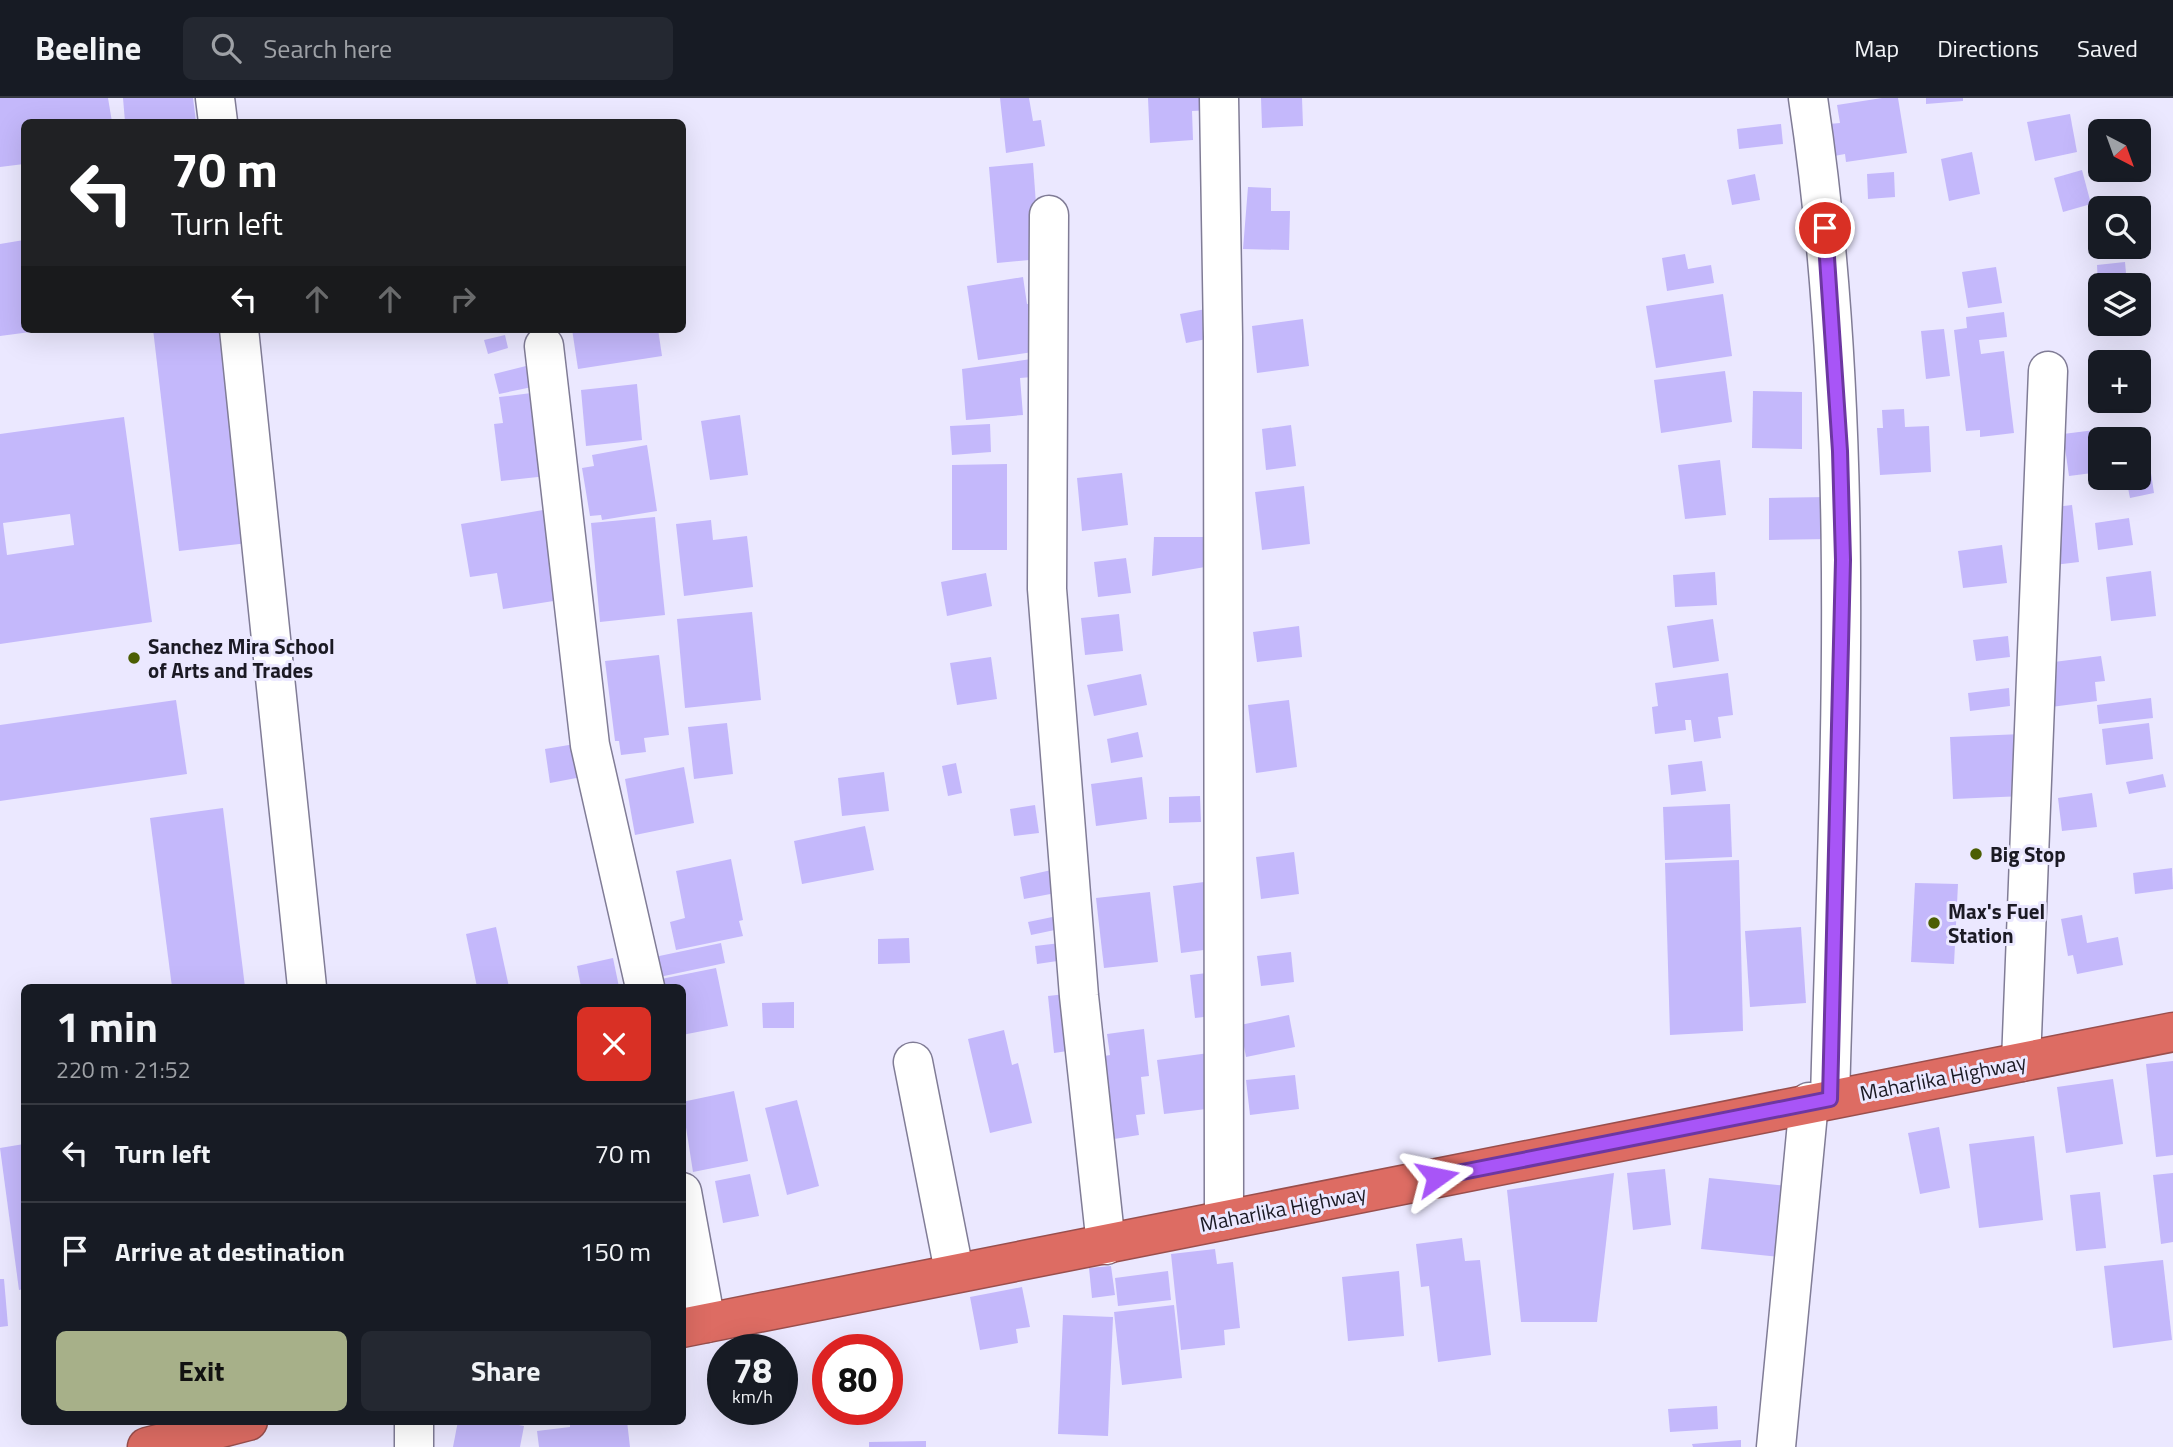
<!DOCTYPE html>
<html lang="en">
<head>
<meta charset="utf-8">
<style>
  :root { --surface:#171b24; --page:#242831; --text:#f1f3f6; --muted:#9ea1a6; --line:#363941; --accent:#a7b089 }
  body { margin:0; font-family:"Titillium Web",sans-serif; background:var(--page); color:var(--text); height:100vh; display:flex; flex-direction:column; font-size:26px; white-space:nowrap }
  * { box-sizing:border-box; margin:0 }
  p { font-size:23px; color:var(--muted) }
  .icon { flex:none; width:38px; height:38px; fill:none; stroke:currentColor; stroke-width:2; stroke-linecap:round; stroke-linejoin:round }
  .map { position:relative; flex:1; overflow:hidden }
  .drawer { position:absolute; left:21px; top:886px; width:665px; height:441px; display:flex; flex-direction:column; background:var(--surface); border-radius:10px; box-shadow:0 7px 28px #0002 }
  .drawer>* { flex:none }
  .banner { position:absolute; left:21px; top:21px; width:665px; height:214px; border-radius:10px; box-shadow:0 7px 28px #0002; background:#202124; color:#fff; overflow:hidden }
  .needle { width:46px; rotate:139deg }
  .tools { position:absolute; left:2088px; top:21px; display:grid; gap:14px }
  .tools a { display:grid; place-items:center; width:63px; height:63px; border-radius:10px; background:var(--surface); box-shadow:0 7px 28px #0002; font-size:35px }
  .speed { position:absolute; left:707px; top:1236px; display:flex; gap:14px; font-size:35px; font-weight:700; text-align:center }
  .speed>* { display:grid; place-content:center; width:91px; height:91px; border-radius:50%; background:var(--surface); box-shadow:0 7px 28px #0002; line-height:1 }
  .speed small { font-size:18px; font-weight:400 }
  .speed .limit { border:10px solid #d22; background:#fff; color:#111 }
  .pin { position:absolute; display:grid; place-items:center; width:60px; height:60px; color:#fff; margin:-30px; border:4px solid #fff; border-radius:50%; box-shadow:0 2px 7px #0007 }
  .me { position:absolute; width:77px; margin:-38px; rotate:78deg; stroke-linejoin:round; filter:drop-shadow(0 0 5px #0008) }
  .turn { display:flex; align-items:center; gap:24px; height:147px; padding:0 35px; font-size:32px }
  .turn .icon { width:91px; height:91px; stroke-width:2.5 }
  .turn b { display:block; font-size:49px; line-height:60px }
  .lanes { display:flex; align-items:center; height:66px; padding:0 35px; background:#0003; justify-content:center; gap:35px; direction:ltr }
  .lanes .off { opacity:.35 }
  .round { display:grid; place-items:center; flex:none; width:74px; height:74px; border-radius:10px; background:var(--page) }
  .head { display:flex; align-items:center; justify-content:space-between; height:119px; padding:0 35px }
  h1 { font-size:42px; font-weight:700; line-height:52px }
  .action { display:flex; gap:14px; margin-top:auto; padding:14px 35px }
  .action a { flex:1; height:80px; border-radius:10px; background:var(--accent); color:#111; font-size:28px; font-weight:700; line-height:80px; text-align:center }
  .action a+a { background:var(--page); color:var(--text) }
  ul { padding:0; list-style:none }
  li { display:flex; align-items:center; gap:21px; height:98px; padding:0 35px; border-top:2px solid var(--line) }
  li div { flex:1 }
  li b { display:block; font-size:26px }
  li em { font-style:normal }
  header { display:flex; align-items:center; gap:42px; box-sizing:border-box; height:98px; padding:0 35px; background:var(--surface); border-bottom:2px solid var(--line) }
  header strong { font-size:33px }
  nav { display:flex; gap:38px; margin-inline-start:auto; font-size:24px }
  .search { width:490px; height:63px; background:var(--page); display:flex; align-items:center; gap:18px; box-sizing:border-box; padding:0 24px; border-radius:10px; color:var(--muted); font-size:26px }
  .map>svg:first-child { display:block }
  .building { fill:#c4b8fb; fill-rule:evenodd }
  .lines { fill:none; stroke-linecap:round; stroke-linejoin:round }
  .minor-casing { stroke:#807c96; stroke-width:41 }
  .highway-casing { stroke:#994f4d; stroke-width:41 }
  .minor { stroke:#fff; stroke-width:38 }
  .highway { stroke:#dd6c63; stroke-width:38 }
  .route-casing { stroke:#6d37a1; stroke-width:18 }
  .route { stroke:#a855f7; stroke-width:12 }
  .poi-dot { fill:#4c5e03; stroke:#ebe8ff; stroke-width:2.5 }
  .labels { text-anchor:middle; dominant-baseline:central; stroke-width:6; stroke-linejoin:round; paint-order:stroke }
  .poi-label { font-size:21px; font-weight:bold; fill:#1b1a24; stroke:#ebe8ff; text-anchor:start }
  .street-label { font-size:21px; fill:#1b1a24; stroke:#ebe8ff }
</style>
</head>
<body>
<header>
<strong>Beeline</strong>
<div class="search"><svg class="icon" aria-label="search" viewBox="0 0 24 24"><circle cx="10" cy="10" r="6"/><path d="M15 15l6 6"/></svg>Search here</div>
<nav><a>Map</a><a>Directions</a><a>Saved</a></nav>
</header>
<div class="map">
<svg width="2173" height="1349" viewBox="0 0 2173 1349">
  <rect width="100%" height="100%" fill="#ebe8ff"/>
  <!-- building -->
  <g class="building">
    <path d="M 0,0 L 108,0 L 112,24 L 24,24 L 24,66 L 0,69 Z"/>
    <path d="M 123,0 L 193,0 L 196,24 L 125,24 Z"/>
    <path d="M 1000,0 L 1029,0 L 1033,23 L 1041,22 L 1045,48 L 1006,55 Z"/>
    <path d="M 1148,0 L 1211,0 L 1212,12 L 1192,13 L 1193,42 L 1150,45 Z"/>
    <path d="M 1261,0 L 1302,0 L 1303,28 L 1262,30 Z"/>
    <path d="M 1882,0 L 1898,0 L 1907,55 L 1846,64 L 1845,56 L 1834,58 L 1829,26 L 1840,25 L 1837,7 Z"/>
    <path d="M 1926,0 L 1963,0 L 1963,3 L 1926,6 Z"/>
    <path d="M 2070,16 L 2077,54 L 2035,63 L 2027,24 Z"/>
    <path d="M 1781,26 L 1783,46 L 1739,51 L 1737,31 Z"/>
    <path d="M 1972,54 L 1980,96 L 1949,103 L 1941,61 Z"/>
    <path d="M 1033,65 L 1040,161 L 997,165 L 989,69 Z"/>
    <path d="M 2082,72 L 2091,106 L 2063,114 L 2054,80 Z"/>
    <path d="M 1894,74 L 1895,99 L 1868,101 L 1867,76 Z"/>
    <path d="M 1755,76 L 1760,102 L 1732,107 L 1727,82 Z"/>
    <path d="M 1248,89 L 1271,90 L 1271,113 L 1290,113 L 1289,152 L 1243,151 Z"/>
    <path d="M 24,142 L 24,231 L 38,233 L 0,238 L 0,146 Z"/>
    <path d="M 1685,156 L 1688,171 L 1711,167 L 1714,185 L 1667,193 L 1662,160 Z"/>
    <path d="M 2125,164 L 2127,187 L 2098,187 L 2097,167 Z"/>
    <path d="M 1996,169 L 2002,205 L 1968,210 L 1962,174 Z"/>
    <path d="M 1023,179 L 1027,206 L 1040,204 L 1033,254 L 978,262 L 967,188 Z"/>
    <path d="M 1723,196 L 1732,258 L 1656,270 L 1646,208 Z"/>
    <path d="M 1216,209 L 1222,238 L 1186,245 L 1180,216 Z"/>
    <path d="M 2004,214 L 2007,239 L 1979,242 L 1981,256 L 2004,253 L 2014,335 L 1980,339 L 1980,332 L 1966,333 L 1954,232 L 1967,230 L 1966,219 Z"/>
    <path d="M 1303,221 L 1309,268 L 1257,275 L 1252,228 Z"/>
    <path d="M 153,231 L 223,231 L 248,445 L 179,453 Z"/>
    <path d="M 572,231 L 658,231 L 662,258 L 578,271 Z"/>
    <path d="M 1944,231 L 1950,278 L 1926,281 L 1921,233 Z"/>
    <path d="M 505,237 L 508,250 L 488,256 L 484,242 Z"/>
    <path d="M 1031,261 L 1032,279 L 1020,280 L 1023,317 L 966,322 L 962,271 Z"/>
    <path d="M 526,268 L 532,289 L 499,296 L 494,276 Z"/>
    <path d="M 1725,273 L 1732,324 L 1661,335 L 1654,282 Z"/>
    <path d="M 637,286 L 642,342 L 586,348 L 581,292 Z"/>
    <path d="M 547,293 L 547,378 L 501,383 L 494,326 L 503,325 L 499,299 Z"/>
    <path d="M 1753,293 L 1802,294 L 1802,351 L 1752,350 Z"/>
    <path d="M 1904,311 L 1905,329 L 1929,328 L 1931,374 L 1880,377 L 1877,330 L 1883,330 L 1882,312 Z"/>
    <path d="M 740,317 L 748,377 L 710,382 L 701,323 Z"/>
    <path d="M 124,319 L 152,524 L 0,546 L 0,336 ZM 70,416 L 74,447 L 7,457 L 3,425 Z"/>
    <path d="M 990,326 L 991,354 L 952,357 L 950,328 Z"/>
    <path d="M 1291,327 L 1296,368 L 1266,372 L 1262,331 Z"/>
    <path d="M 2119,329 L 2121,341 L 2100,341 L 2100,374 L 2069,378 L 2063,336 Z"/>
    <path d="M 647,347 L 657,413 L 602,422 L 601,417 L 590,418 L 582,370 L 594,368 L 592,357 Z"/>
    <path d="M 1720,362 L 1726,417 L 1685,421 L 1678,367 Z"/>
    <path d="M 1007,366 L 1007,452 L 952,452 L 952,367 Z"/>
    <path d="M 1122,375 L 1128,427 L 1082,433 L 1077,380 Z"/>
    <path d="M 2151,375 L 2154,395 L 2130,400 L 2126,380 Z"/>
    <path d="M 1304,388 L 1310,446 L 1262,452 L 1255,394 Z"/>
    <path d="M 1829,399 L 1830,441 L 1769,442 L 1769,400 Z"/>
    <path d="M 2072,407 L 2079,464 L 2054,467 L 2047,410 Z"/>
    <path d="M 549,411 L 566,501 L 503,511 L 497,475 L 470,479 L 461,426 Z"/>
    <path d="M 655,419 L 665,517 L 600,524 L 591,425 Z"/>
    <path d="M 2129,420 L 2133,447 L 2098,452 L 2095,425 Z"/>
    <path d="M 711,422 L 713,442 L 747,438 L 753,489 L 684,498 L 676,426 Z"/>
    <path d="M 1154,439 L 1207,439 L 1205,469 L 1152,478 Z"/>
    <path d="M 2002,447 L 2007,485 L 1963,490 L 1958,453 Z"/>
    <path d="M 1126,460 L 1131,495 L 1098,499 L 1094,464 Z"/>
    <path d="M 2151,473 L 2156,518 L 2111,523 L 2106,479 Z"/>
    <path d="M 1715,474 L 1717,507 L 1675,509 L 1673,477 Z"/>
    <path d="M 986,475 L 992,508 L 947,518 L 941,484 Z"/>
    <path d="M 752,514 L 761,602 L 685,610 L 677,521 Z"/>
    <path d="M 1119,516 L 1123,553 L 1085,557 L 1081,520 Z"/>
    <path d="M 1713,521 L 1719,563 L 1673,570 L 1667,528 Z"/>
    <path d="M 1299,528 L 1302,559 L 1257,564 L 1253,534 Z"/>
    <path d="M 2008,538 L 2010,559 L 1976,563 L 1973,542 Z"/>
    <path d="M 659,557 L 669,637 L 644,640 L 646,654 L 621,657 L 619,643 L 615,643 L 605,563 Z"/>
    <path d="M 2101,558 L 2105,583 L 2095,584 L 2097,603 L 2051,609 L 2046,565 Z"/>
    <path d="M 991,559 L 997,601 L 957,607 L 950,565 Z"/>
    <path d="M 1728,575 L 1733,617 L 1718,619 L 1721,640 L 1694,644 L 1691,622 L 1685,622 L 1686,632 L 1655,636 L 1652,609 L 1658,608 L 1655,585 Z"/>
    <path d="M 1141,576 L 1147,607 L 1094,618 L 1087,587 Z"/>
    <path d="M 2009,590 L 2010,608 L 1970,613 L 1968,595 Z"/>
    <path d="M 2151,600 L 2153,620 L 2099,626 L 2097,607 Z"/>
    <path d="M 176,602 L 187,676 L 0,703 L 0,627 Z"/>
    <path d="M 1289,602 L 1297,669 L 1256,675 L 1248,607 Z"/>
    <path d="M 727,625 L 733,676 L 694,681 L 688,629 Z"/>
    <path d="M 2149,625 L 2153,661 L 2106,667 L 2102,631 Z"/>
    <path d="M 1138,634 L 1143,659 L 1111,665 L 1107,641 Z"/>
    <path d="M 2022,636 L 2024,698 L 1953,701 L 1950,639 Z"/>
    <path d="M 581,645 L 587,678 L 550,685 L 545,651 Z"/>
    <path d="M 1702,663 L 1706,693 L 1671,697 L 1668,667 Z"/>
    <path d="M 956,665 L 962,695 L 948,698 L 942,668 Z"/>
    <path d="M 684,669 L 694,725 L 635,737 L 625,681 Z"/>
    <path d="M 884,674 L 889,713 L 842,718 L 838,680 Z"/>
    <path d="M 2163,676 L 2166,689 L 2129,696 L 2126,684 Z"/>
    <path d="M 1142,679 L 1147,721 L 1096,728 L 1091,686 Z"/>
    <path d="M 2092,695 L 2097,729 L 2062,733 L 2058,700 Z"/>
    <path d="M 1200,698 L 1201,724 L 1169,725 L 1169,699 Z"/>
    <path d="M 1730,706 L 1732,759 L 1665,762 L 1663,709 Z"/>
    <path d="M 1035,707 L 1039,735 L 1014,738 L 1010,711 Z"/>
    <path d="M 223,710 L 245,889 L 172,889 L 150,720 Z"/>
    <path d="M 865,728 L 874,772 L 802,786 L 794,743 Z"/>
    <path d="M 1294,754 L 1299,796 L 1261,801 L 1256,759 Z"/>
    <path d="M 731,761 L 743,822 L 739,823 L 743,838 L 676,852 L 670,824 L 685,820 L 676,773 Z"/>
    <path d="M 1739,762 L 1743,933 L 1670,937 L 1665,765 Z"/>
    <path d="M 2172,770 L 2173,791 L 2135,796 L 2133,775 Z"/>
    <path d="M 1056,771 L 1061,794 L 1024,801 L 1020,779 Z"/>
    <path d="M 1212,783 L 1219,850 L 1181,855 L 1173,788 Z"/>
    <path d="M 1915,785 L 1958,786 L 1954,866 L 1911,864 Z"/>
    <path d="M 1150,794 L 1158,864 L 1104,870 L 1096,800 Z"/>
    <path d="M 1067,816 L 1069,829 L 1031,837 L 1028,824 Z"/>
    <path d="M 2082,817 L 2087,845 L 2118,839 L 2123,867 L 2077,876 L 2073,857 L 2068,858 L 2061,821 Z"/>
    <path d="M 496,829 L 509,889 L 477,889 L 466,836 Z"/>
    <path d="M 1801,829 L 1806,905 L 1750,909 L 1745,833 Z"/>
    <path d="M 909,840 L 910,865 L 878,866 L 878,841 Z"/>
    <path d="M 1069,844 L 1071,861 L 1037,866 L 1035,848 Z"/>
    <path d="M 721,845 L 725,865 L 650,881 L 645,861 Z"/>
    <path d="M 1291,854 L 1294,884 L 1261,888 L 1257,858 Z"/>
    <path d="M 613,860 L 619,889 L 581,889 L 577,868 Z"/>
    <path d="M 716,870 L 728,928 L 682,937 L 682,889 L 647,889 L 646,884 Z"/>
    <path d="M 1216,874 L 1221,917 L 1195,920 L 1190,877 Z"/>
    <path d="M 1074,895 L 1081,951 L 1054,955 L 1048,898 Z"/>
    <path d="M 794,904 L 794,930 L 763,930 L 762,905 Z"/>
    <path d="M 1289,917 L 1295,949 L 1246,959 L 1240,927 Z"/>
    <path d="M 1144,931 L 1149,978 L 1141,979 L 1145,1016 L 1136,1017 L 1139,1037 L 1114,1041 L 1099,959 L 1110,957 L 1107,936 Z"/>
    <path d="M 1004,932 L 1012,967 L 1018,965 L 1032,1025 L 990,1035 L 968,941 Z"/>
    <path d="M 1209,955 L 1215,1010 L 1164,1016 L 1157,962 Z"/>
    <path d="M 2173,963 L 2173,1057 L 2156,1059 L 2146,966 Z"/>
    <path d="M 1295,977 L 1299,1011 L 1250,1017 L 1246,982 Z"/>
    <path d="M 2113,981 L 2123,1046 L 2066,1055 L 2057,989 Z"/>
    <path d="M 734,993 L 748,1063 L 693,1074 L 682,1004 Z"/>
    <path d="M 797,1002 L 819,1088 L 787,1097 L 765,1010 Z"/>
    <path d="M 1939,1029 L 1950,1090 L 1920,1096 L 1908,1035 Z"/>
    <path d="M 2034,1038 L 2043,1122 L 1979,1130 L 1969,1046 Z"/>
    <path d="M 24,1046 L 24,1191 L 19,1192 L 0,1050 Z"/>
    <path d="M 1665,1071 L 1671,1127 L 1633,1132 L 1627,1075 Z"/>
    <path d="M 1614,1075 L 1597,1224 L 1521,1224 L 1507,1092 Z"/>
    <path d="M 2173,1075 L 2173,1144 L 2161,1146 L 2153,1077 Z"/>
    <path d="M 750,1076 L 759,1118 L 723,1125 L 715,1083 Z"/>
    <path d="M 1709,1080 L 1788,1088 L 1780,1159 L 1701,1151 Z"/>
    <path d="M 2100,1094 L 2106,1150 L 2076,1153 L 2070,1097 Z"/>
    <path d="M 1462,1140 L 1465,1163 L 1480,1162 L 1491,1257 L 1438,1264 L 1429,1188 L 1421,1189 L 1416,1146 Z"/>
    <path d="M 1215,1151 L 1217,1166 L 1233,1164 L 1240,1230 L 1224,1232 L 1225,1247 L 1181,1252 L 1171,1156 Z"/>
    <path d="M 2163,1162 L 2172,1242 L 2113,1250 L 2104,1168 Z"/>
    <path d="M 1111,1168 L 1115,1197 L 1092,1200 L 1089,1170 Z"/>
    <path d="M 1168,1173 L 1171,1202 L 1118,1208 L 1115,1180 Z"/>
    <path d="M 1399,1173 L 1404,1238 L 1348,1243 L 1342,1179 Z"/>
    <path d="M 0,1181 L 4,1181 L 8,1228 L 0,1229 Z"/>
    <path d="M 1022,1189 L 1030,1229 L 1016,1231 L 1018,1245 L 980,1252 L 970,1199 Z"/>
    <path d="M 1174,1207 L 1182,1280 L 1122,1287 L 1114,1214 Z"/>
    <path d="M 1063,1217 L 1113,1219 L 1108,1338 L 1058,1336 Z"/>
    <path d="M 1717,1308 L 1718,1331 L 1670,1334 L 1668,1311 Z"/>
    <path d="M 458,1323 L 497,1323 L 524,1328 L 520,1349 L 453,1349 Z"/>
    <path d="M 570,1323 L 627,1323 L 630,1349 L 539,1349 L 537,1333 L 570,1329 Z"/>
    <path d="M 1741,1342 L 1741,1349 L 1693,1349 L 1692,1346 Z"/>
    <path d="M 926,1343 L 926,1349 L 869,1349 L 869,1344 Z"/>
  </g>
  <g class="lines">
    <!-- minor casing -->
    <g class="minor-casing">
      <g id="minor">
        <path d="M 215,0 L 218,24"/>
        <path d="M 1219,0 L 1223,239 L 1224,1122"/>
        <path d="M 1808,0 C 1858,332 1839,667 1830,1001"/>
        <path d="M 1049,117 L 1047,491 L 1079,898 L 1106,1147"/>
        <path d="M 239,231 L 307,889"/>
        <path d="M 544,248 L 590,647 L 645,889"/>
        <path d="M 913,964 L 954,1173"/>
        <path d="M 2021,964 L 2048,273"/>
        <path d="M 682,1094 L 706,1225"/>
        <path d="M 414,1349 L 414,1323"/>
        <path d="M 1776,1349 L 1809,1004"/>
      </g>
    </g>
    <!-- highway casing -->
    <g class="highway-casing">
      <g id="highway">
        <path d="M 682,1230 L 2173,934"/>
        <path d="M 147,1349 L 248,1323"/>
      </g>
    </g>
    <!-- minor -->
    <use href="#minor" class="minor"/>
    <!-- highway -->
    <use href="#highway" class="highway"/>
  </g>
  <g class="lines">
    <!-- route casing -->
    <g class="route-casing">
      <path id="route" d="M 1437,1079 L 1830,1001 L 1843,462 L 1840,353 L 1825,130"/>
    </g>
    <!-- route -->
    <use href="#route" class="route"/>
  </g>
  <!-- markers -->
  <g class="poi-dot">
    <circle cx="134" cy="560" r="7"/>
    <circle cx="1976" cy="756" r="7"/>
    <circle cx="1934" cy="825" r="7"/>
  </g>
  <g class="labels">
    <!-- poi labels -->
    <g class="poi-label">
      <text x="148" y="548">Sanchez Mira School<tspan x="148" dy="24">of Arts and Trades</tspan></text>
      <text x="1990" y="756">Big Stop</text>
      <text x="1948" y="813">Max's Fuel<tspan x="1948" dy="24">Station</tspan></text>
    </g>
    <!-- street labels -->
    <g class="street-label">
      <text transform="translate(1943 979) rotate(-11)">Maharlika Highway</text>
      <text transform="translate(1283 1110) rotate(-11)">Maharlika Highway</text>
    </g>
  </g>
</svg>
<div class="tools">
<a><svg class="needle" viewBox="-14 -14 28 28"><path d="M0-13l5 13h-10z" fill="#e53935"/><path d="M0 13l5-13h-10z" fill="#9ea1a6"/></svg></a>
<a><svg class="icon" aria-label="search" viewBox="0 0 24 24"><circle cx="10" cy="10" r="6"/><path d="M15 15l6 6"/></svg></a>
<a><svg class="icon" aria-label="layers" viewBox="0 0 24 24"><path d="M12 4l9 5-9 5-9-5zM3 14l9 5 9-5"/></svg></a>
<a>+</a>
<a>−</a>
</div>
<div class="speed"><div>78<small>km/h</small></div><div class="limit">80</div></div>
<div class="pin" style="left:1825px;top:130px;background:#d93025"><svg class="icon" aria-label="arrive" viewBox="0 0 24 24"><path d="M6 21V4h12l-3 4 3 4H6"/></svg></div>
<svg class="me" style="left:1437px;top:1079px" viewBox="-20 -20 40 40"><path d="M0-17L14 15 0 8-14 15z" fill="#a855f7" stroke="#fff" stroke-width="4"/></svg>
<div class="banner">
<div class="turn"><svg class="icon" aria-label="left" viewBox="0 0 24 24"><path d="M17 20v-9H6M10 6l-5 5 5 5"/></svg><div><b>70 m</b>Turn left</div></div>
<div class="lanes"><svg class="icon" aria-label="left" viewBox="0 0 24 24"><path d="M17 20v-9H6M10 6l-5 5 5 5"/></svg><svg class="icon off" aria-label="ahead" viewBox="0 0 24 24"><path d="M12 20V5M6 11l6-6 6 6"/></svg><svg class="icon off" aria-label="ahead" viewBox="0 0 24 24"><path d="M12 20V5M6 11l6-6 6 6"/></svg><svg class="icon off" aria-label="right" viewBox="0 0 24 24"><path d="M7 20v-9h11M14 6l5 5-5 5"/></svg></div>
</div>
<section class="drawer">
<div class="head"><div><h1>1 min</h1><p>220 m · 21:52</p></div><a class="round" style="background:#d93025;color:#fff"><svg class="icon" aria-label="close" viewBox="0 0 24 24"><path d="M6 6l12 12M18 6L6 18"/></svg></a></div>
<ul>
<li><svg class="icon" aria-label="left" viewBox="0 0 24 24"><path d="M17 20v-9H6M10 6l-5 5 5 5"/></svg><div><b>Turn left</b></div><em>70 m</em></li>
<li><svg class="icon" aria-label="arrive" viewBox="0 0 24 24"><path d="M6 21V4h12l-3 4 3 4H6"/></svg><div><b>Arrive at destination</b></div><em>150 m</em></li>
</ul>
<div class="action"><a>Exit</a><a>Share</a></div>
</section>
</div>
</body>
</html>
